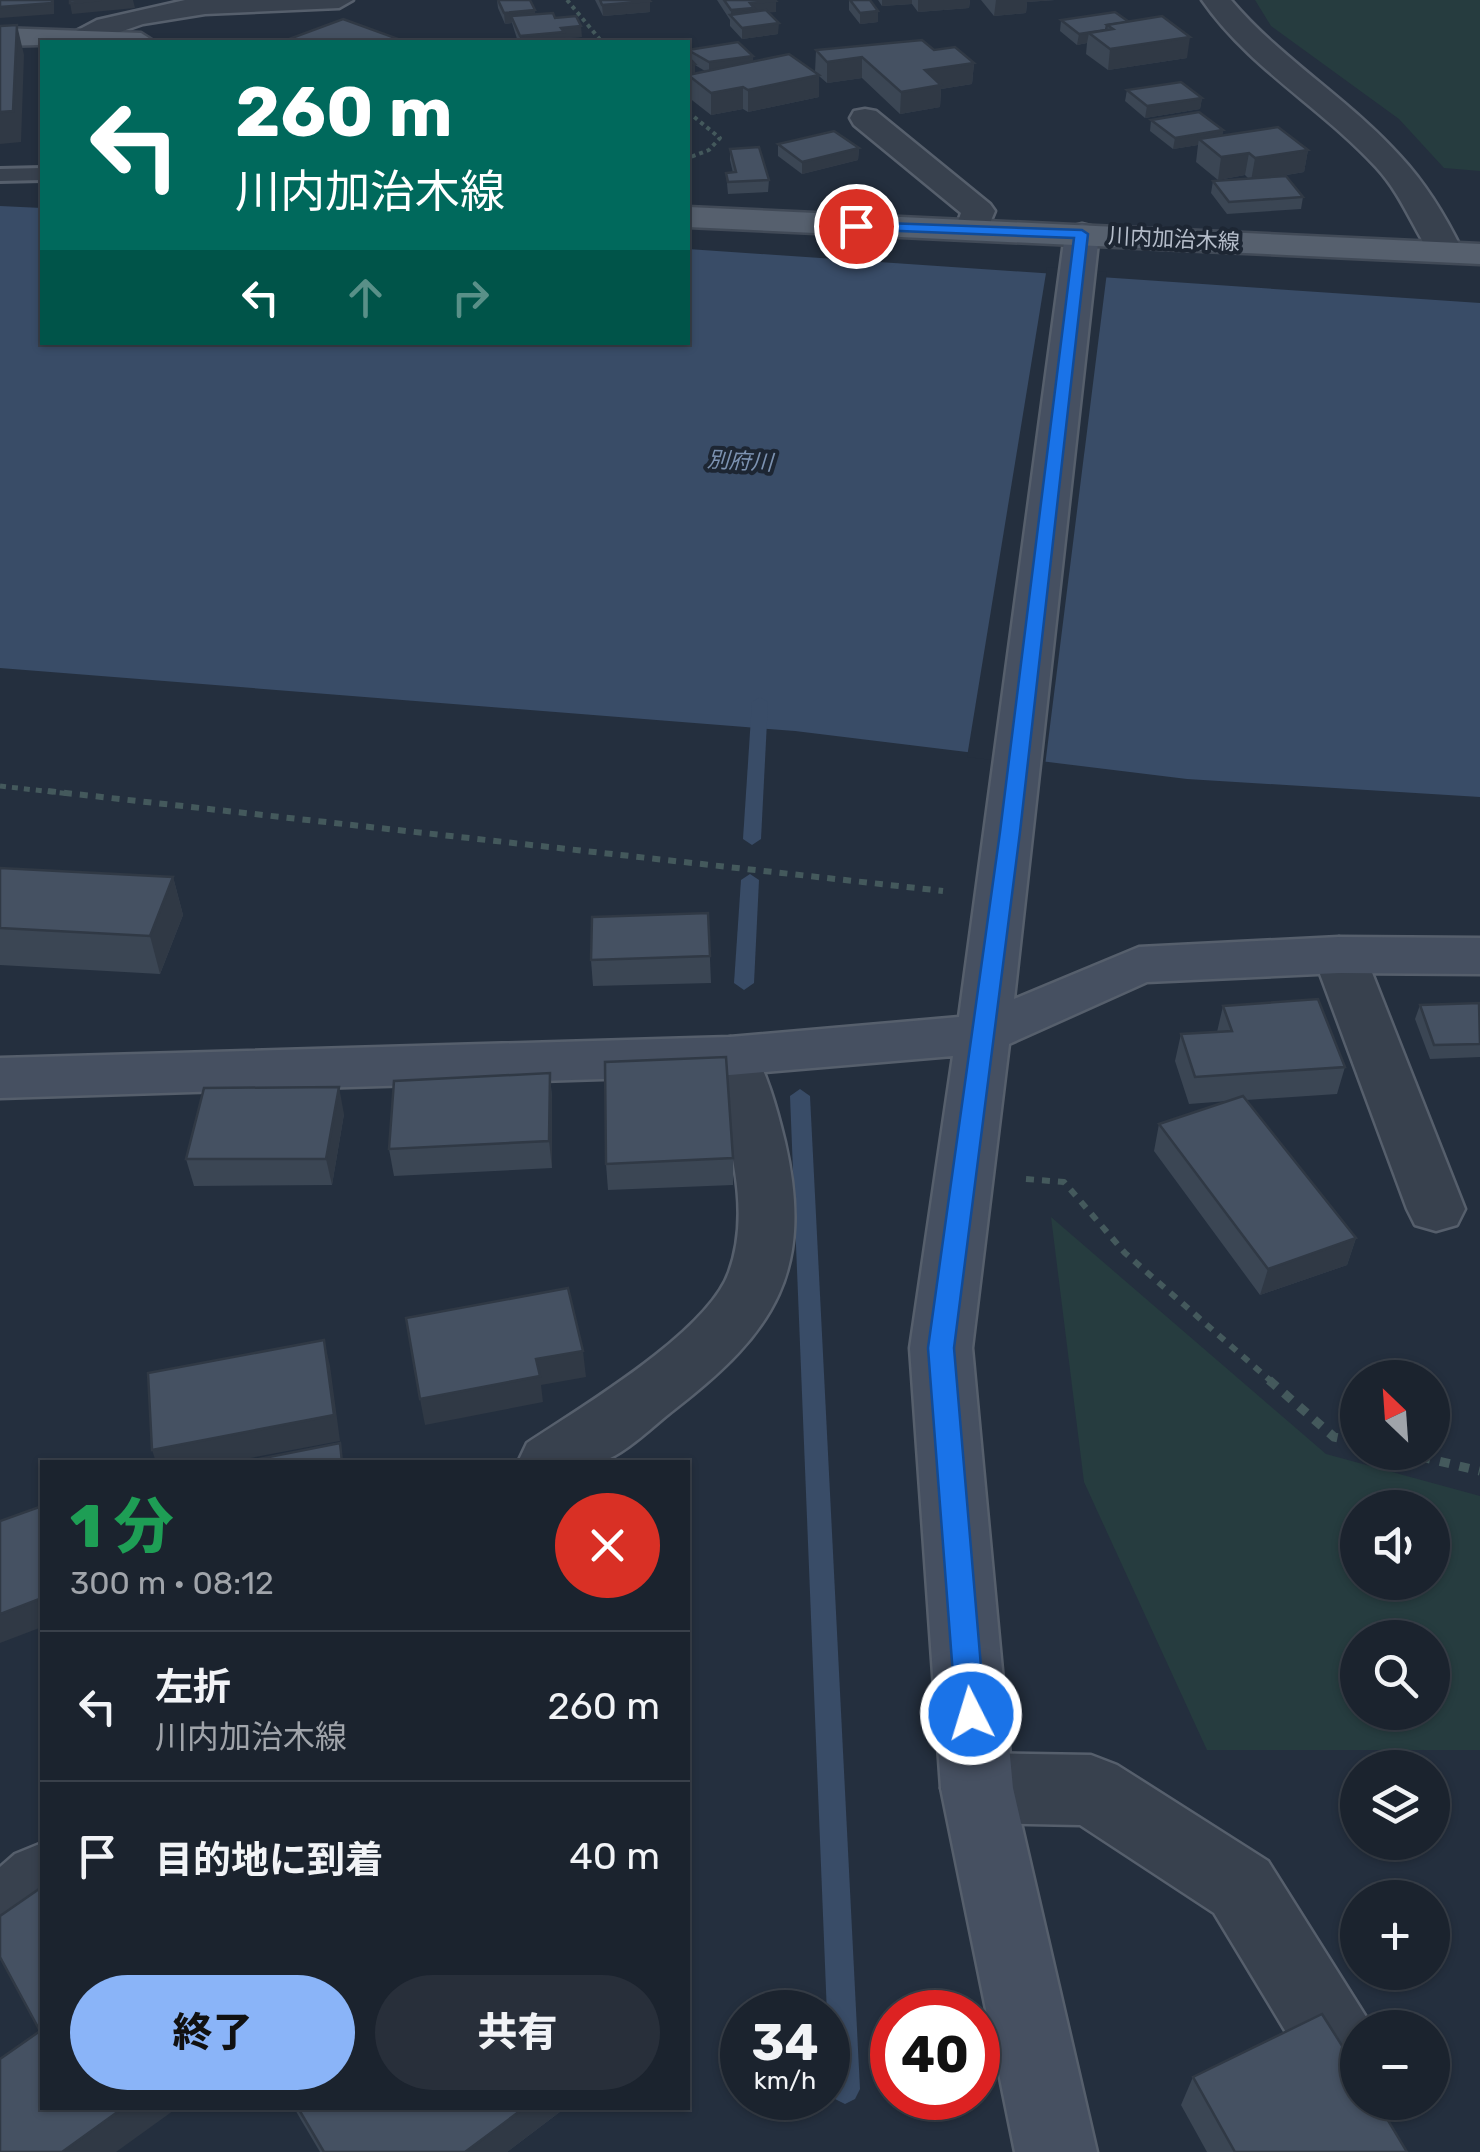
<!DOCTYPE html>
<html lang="ja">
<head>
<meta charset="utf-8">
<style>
  :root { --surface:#1b232e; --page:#282f3a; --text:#f1f3f6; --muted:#a0a4aa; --line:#39404a; --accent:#8ab4f8 }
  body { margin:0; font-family:Rubik,"Noto Sans JP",sans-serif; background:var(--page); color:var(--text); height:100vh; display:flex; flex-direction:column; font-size:38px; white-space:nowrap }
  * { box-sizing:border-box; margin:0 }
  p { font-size:32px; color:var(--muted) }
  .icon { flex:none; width:55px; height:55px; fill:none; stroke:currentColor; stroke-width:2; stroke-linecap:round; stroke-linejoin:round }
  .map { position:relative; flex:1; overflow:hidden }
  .details { position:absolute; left:40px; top:1460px; width:650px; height:650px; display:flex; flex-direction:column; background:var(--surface); border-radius:0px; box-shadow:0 2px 8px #0004,0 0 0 2px var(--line) }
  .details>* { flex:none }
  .guide { position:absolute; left:40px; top:40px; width:650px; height:305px; border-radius:0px; box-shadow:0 2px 8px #0004,0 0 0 2px var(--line); background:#00695c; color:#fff; overflow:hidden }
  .needle { width:65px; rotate:335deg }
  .buttons { position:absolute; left:1340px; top:1360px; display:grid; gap:20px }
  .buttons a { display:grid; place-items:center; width:110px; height:110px; border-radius:50%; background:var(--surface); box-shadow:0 2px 8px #0004,0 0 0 2px var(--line); font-size:50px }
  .speed { position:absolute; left:720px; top:1990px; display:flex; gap:20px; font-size:50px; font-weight:700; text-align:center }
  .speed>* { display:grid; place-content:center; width:130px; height:130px; border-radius:50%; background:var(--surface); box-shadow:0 2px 8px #0004,0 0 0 2px var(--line); line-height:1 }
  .speed small { font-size:25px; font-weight:400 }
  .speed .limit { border:15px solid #d22; background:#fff; color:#111 }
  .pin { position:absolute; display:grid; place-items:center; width:85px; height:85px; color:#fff; margin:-42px; border:5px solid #fff; border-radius:50%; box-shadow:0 2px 10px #0007 }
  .me { position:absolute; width:110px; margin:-55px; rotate:355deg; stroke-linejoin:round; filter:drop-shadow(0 0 8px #0008) }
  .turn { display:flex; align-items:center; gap:35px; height:210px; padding:0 30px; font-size:45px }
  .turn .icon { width:130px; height:130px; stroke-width:2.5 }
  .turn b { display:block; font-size:70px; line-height:85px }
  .lanes { display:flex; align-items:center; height:95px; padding:0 30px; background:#0003; justify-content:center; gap:50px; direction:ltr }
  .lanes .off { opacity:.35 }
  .round { display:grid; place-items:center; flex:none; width:105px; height:105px; border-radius:52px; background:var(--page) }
  .overview { display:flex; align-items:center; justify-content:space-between; height:170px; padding:0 30px }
  h1 { font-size:60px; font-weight:800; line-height:75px; color:#1e9e55 }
  .primary-button { display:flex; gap:20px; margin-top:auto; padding:20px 30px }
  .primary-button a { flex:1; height:115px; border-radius:60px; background:var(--accent); color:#111; font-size:40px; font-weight:800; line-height:115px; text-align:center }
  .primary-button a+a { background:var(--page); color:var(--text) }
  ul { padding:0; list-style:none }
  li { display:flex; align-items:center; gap:30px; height:150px; padding:0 30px; border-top:2px solid var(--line) }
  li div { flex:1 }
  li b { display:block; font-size:38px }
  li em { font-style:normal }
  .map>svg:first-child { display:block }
  .green { fill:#263c3f; fill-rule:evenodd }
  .water { fill:#394c67 }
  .pier { fill:#242f3e }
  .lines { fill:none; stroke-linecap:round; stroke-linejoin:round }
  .stream { fill:#394c67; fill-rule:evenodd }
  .lane-casing { stroke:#565f6c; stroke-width:6 }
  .street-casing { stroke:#565f6c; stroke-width:5 }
  .secondary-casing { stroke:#565f6c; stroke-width:5 }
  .primary-casing { stroke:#414a57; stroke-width:5 }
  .path-far3 { stroke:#44595c; stroke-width:4; stroke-dasharray:4 4; stroke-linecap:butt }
  .path-far2 { stroke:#44595c; stroke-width:5; stroke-dasharray:6 6; stroke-linecap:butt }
  .path-far1 { stroke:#44595c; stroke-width:6; stroke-dasharray:8 8; stroke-linecap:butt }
  .path { stroke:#44595c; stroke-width:9; stroke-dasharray:10 10; stroke-linecap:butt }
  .lane { fill:#38414e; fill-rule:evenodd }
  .street { fill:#38414e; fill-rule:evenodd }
  .secondary { fill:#465061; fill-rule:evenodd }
  .primary { fill:#56606e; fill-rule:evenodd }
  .wall { fill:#3b4654; fill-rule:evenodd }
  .shaded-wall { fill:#303945 }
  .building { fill:#455162; stroke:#303945; stroke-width:2.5 }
  .route { fill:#1a73e8; stroke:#114b97; stroke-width:2.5 }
  .labels { text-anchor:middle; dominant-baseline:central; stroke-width:8; stroke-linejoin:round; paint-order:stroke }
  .far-street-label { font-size:22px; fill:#b4bcc9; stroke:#1d2633 }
  .far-water-label { font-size:22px; font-style:italic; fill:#7c92b1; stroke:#1d2633 }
</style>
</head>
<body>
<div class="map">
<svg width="1480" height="2152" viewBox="0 0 1480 2152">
  <rect width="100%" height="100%" fill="#242f3e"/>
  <!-- green -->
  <g class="green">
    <path d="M 1255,0 L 1480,0 L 1480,171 L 1444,168 L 1399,119 L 1271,26 Z"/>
    <path d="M 1051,1217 L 1326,1454 L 1480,1496 L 1480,1750 L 1207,1750 L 1084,1482 ZM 1358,1508 L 1432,1508 L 1432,1582 L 1358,1582 ZM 1358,1638 L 1432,1638 L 1432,1712 L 1358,1712 Z"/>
  </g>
  <!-- water -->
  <path class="water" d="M 0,206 L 42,208 L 42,342 L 688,342 L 688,249 L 1480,303 L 1480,797 L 1187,779 L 795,731 L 0,668 Z"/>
  <!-- pier -->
  <path class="pier" d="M 1047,267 L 1107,272 L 1045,766 L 967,757 Z"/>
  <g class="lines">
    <!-- stream -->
    <g class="stream">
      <path d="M 760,697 L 768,702 L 761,839 L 752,845 L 743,839 L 752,702 Z"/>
      <path d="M 750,874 L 759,880 L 754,983 L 744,990 L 734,983 L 741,880 Z"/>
      <path d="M 800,1089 L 810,1096 L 860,2089 L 855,2099 L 845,2104 L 835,2099 L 830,2089 L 790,1096 Z"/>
    </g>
    <!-- lane casing -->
    <g class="lane-casing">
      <path id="lane" d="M 42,168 L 42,180 L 0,181 L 0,169 Z"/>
    </g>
    <!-- street casing -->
    <g class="street-casing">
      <g id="street">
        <path d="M 185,0 L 353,0 L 339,8 L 205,14 L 143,24 L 91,42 L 66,42 L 63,38 L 97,20 Z"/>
        <path d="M 1202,0 L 1231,0 C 1281,59 1349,99 1400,156 C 1427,185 1446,217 1463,252 L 1458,259 L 1434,259 C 1413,229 1402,195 1376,167 C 1321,107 1249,68 1202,0 Z"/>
        <path d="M 865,109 L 876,111 L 990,204 L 995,211 L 984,237 L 960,237 L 955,230 L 961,213 L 854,125 L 850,118 L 854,111 Z"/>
        <path d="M 1339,937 L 1357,943 L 1365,955 L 1465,1209 L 1457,1225 L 1436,1231 L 1415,1225 L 1407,1209 L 1313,955 L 1321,943 Z"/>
        <path d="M 730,1037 L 749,1042 C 767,1072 777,1109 785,1142 C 814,1270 776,1331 675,1409 C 654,1425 627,1453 601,1462 C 579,1470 542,1462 518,1462 L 527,1443 C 580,1408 708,1332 729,1272 C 754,1204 725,1121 703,1056 L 711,1042 Z"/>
        <path d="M 977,1753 L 1091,1755 L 1117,1765 L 1268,1861 L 1373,2028 L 1358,2028 L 1358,2102 L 1386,2105 L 1358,2117 L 1330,2105 L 1214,1913 L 1080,1825 L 977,1823 L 951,1813 L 941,1788 L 951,1763 Z"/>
        <path d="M 42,1843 L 42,1930 L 27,1944 L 0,1955 L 0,1867 L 15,1854 Z"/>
      </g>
    </g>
    <!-- secondary casing -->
    <g class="secondary-casing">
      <path id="secondary" d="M 1082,224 L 1094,227 L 1099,234 L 1014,999 L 1139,947 L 1339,937 L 1480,938 L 1480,974 L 1339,973 L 1147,982 L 1009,1044 L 972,1348 L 1013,1788 L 1097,2152 L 1015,2152 L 941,1788 L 910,1348 L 953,1056 L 730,1075 L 0,1098 L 0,1058 L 730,1037 L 959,1017 L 1065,234 L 1070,227 Z"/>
    </g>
    <!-- primary casing -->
    <g class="primary-casing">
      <g id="primary">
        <path d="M 0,28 L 141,33 L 155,42 L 0,46 Z"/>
        <path d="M 688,207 L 1480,244 L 1480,264 L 688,227 Z"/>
      </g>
    </g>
    <!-- path-far3 -->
    <g class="path-far3">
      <path d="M 567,0 L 602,42"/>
      <path d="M 688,112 L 720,138 L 709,150 L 688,158"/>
    </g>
    <!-- path-far2 -->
    <path class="path-far2" d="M 0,786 L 70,794"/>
    <!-- path-far1 -->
    <g class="path-far1">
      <path d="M 48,791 L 943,891"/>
      <path d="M 1026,1179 L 1064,1182 L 1125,1253 L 1272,1382"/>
    </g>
    <!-- path -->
    <g class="path">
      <path d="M 1269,1380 L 1334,1437 L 1358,1442"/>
      <path d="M 1401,1452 L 1480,1471"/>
    </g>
    <!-- lane -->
    <use href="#lane" class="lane"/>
    <!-- street -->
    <use href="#street" class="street"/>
    <!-- secondary -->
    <use href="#secondary" class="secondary"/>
    <!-- primary -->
    <use href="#primary" class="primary"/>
  </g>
  <!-- wall -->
  <g class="wall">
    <path d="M 497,0 L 530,0 L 535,10 L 535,14 L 555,18 L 582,37 L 564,38 L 564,42 L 518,42 L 512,23 L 505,24 L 498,8 Z"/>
    <path d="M 595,0 L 649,0 L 650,12 L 603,16 Z"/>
    <path d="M 717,0 L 775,0 L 776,12 L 768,12 L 778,34 L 742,39 L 730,26 L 730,20 Z"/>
    <path d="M 849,0 L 878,22 L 860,24 L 849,10 Z"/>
    <path d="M 878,0 L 970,0 L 969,8 L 918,12 L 912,4 L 882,6 Z"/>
    <path d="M 981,0 L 1055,0 L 1027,2 L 1026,13 L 994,16 Z"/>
    <path d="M 1061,20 L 1129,22 L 1187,58 L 1108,70 L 1086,54 L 1087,43 L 1077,45 L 1060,31 Z"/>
    <path d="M 688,49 L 753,56 L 753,62 L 815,72 L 816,50 L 934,50 L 974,63 L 972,84 L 941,89 L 940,107 L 900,114 L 862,78 L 827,83 L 819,76 L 819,97 L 748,112 L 743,109 L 711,115 L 688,97 ZM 695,65 L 705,71 L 695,74 Z"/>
    <path d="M 1127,90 L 1202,98 L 1200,109 L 1145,118 L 1125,101 Z"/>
    <path d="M 1151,120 L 1223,130 L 1222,136 L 1308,150 L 1304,172 L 1281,176 L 1303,197 L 1301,209 L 1227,214 L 1211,193 L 1213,181 L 1248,178 L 1245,175 L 1218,180 L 1196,162 L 1198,145 L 1173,149 L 1150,131 Z"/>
    <path d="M 778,144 L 859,148 L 858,160 L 802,174 L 778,156 Z"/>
    <path d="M 730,149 L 769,180 L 768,192 L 728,194 L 726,173 L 733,173 L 730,160 Z"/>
    <path d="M 0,868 L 173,877 L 183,915 L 160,974 L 0,965 Z"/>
    <path d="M 708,913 L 711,983 L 593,986 L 591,960 Z"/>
    <path d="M 1420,1005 L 1480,1005 L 1480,1057 L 1430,1059 L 1415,1019 Z"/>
    <path d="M 1223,1006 L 1345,1067 L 1337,1094 L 1246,1100 L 1356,1238 L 1347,1265 L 1260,1295 L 1154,1151 L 1159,1124 L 1228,1101 L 1189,1104 L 1175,1061 L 1181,1034 L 1217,1032 Z"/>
    <path d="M 550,1073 L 552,1100 L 552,1168 L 394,1176 L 389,1149 Z"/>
    <path d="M 344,1114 L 332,1185 L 194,1186 L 186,1159 Z"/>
    <path d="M 733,1158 L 733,1185 L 608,1190 L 606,1164 Z"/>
    <path d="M 1193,2077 L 1407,2152 L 1207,2152 L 1181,2105 Z"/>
    <path d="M 294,2108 L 565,2108 L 507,2152 L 320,2152 Z"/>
  </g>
  <!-- shaded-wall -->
  <g class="shaded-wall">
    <path d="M 54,0 L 54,14 L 0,18 L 0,7 Z"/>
    <path d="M 101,0 L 133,0 L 135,8 L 72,14 L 70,3 Z"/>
    <path d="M 882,0 L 912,0 L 912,4 L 882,6 Z"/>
    <path d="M 918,0 L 970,0 L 969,8 L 918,12 Z"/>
    <path d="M 996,0 L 1055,0 L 1027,2 L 1026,13 L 994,16 Z"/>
    <path d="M 650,1 L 650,12 L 603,16 L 602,5 Z"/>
    <path d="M 776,1 L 776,12 L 731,15 L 731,10 L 750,3 Z"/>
    <path d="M 535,10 L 536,21 L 511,16 L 512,23 L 505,24 L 504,13 Z"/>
    <path d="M 878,11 L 878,22 L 860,24 L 860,13 Z"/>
    <path d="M 779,23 L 778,34 L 742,39 L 742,28 Z"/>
    <path d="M 17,25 L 24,55 L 21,142 L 0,144 L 0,112 Z"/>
    <path d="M 581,26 L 582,37 L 564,38 L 564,42 L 520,42 L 520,36 L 561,28 Z"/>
    <path d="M 1106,30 L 1089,33 L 1087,43 L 1077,45 L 1079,34 Z"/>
    <path d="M 1190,37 L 1187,58 L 1108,70 L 1110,49 Z"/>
    <path d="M 753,56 L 753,67 L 709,73 L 709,62 Z"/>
    <path d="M 862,57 L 862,78 L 827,83 L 827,62 Z"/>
    <path d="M 974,63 L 972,84 L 941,89 L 940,107 L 900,114 L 901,92 L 925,70 Z"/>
    <path d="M 695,64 L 695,75 L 688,76 L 688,65 Z"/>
    <path d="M 819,75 L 819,97 L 748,112 L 748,90 Z"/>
    <path d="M 743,87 L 743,109 L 711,115 L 711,93 Z"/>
    <path d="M 1202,98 L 1200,109 L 1145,118 L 1147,106 Z"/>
    <path d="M 1223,130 L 1221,142 L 1199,139 L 1198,145 L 1173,149 L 1175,138 Z"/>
    <path d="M 859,148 L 858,160 L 802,174 L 802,162 Z"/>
    <path d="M 1308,150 L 1304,172 L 1251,181 L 1255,158 Z"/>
    <path d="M 1249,153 L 1245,175 L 1218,180 L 1221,157 Z"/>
    <path d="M 173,877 L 183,915 L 160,974 L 150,936 Z"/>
    <path d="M 550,1073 L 552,1100 L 552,1168 L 549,1141 Z"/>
    <path d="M 339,1087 L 344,1114 L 332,1185 L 326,1159 Z"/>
    <path d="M 1356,1238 L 1347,1265 L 1260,1295 L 1268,1269 Z"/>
    <path d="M 324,1340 L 330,1366 L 340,1441 L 229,1462 L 156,1462 L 152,1450 Z"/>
    <path d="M 583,1351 L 586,1377 L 541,1385 L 543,1402 L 425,1425 L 420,1399 L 536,1359 Z"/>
    <path d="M 42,1598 L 42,1627 L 0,1643 L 0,1614 Z"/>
    <path d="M 123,2108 L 177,2108 L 116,2152 L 62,2152 Z"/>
    <path d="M 524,2108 L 565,2108 L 507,2152 L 465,2152 Z"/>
  </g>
  <!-- building -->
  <g class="building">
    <path d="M 0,0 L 52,0 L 52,3 L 0,7 Z"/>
    <path d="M 70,0 L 101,0 L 70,3 Z"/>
    <path d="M 498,0 L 530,0 L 535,10 L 504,13 Z"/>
    <path d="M 600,0 L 649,0 L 650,1 L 602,5 Z"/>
    <path d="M 724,0 L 775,0 L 776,1 L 750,3 L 754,8 L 731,10 Z"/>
    <path d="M 850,0 L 870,0 L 878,11 L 860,13 Z"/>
    <path d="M 766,10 L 779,23 L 742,28 L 730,15 Z"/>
    <path d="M 1115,12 L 1129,22 L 1107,25 L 1106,30 L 1079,34 L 1061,20 Z"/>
    <path d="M 553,13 L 555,18 L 576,16 L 581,26 L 561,28 L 564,32 L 520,36 L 511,16 Z"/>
    <path d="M 1162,16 L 1190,37 L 1110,49 L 1089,33 L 1113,29 L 1107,25 Z"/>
    <path d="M 343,19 L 401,40 L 394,42 L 300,42 L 289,39 Z"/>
    <path d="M 17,25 L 13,111 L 0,112 L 0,26 Z"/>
    <path d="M 922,40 L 934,50 L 955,47 L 974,63 L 925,70 L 941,85 L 901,92 L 862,57 L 827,62 L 816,50 Z"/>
    <path d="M 738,42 L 753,56 L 709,62 L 688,50 Z"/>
    <path d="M 789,54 L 819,75 L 748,90 L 743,87 L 711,93 L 688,75 Z"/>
    <path d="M 688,57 L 695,64 L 688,65 Z"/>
    <path d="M 1181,82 L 1202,98 L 1147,106 L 1127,90 Z"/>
    <path d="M 1199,112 L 1223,130 L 1175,138 L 1151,120 Z"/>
    <path d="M 1278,127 L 1308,150 L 1255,158 L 1249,153 L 1221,157 L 1199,139 Z"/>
    <path d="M 834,131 L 859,148 L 802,162 L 778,144 Z"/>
    <path d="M 759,147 L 769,180 L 728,182 L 726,173 L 736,172 L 730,149 Z"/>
    <path d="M 1286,176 L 1303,197 L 1229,202 L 1213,181 Z"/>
    <path d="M 0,868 L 173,877 L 150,936 L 0,928 Z"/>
    <path d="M 708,913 L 710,956 L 591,960 L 592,917 Z"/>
    <path d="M 1318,999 L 1345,1067 L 1195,1077 L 1181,1034 L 1232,1031 L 1223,1006 Z"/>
    <path d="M 1479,1003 L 1480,1044 L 1434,1045 L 1420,1005 Z"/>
    <path d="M 726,1057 L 733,1158 L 606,1164 L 605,1062 Z"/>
    <path d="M 550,1073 L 549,1141 L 389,1149 L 394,1081 Z"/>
    <path d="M 339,1087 L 326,1159 L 186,1159 L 204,1088 Z"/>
    <path d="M 1243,1096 L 1356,1238 L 1268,1269 L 1159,1124 Z"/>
    <path d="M 568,1288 L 583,1351 L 536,1359 L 540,1376 L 420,1399 L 406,1318 Z"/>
    <path d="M 324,1340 L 334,1415 L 152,1450 L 148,1373 Z"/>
    <path d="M 340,1443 L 342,1462 L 244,1462 Z"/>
    <path d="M 42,1506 L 42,1598 L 0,1614 L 0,1521 Z"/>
    <path d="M 42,1887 L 42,2108 L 123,2108 L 62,2152 L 0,2152 L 0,2059 L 40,2031 L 0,1957 L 0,1916 Z"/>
    <path d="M 1322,2014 L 1358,2071 L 1358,2102 L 1377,2102 L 1407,2152 L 1235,2152 L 1193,2077 Z"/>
    <path d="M 298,2108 L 524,2108 L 465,2152 L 324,2152 Z"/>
  </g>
  <!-- route -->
  <path class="route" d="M 856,222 L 1082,230 L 1088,234 L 1020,832 L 954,1348 L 985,1714 L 981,1724 L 971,1728 L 960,1724 L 956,1714 L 928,1348 L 1000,832 L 1074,238 L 851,229 Z"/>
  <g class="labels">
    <!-- far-street labels -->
    <g class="far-street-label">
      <text transform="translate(1174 239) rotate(3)">川内加治木線</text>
    </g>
    <!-- far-water labels -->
    <g class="far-water-label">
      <text transform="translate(740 461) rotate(3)">別府川</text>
    </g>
  </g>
</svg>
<div class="buttons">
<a><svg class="needle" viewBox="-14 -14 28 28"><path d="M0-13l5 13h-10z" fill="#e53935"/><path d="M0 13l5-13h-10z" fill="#a0a4aa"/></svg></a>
<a><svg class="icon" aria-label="sound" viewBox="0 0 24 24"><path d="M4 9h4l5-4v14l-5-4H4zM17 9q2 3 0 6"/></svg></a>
<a><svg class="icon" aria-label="search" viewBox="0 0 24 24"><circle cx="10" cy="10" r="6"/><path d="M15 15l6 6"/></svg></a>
<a><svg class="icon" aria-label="layers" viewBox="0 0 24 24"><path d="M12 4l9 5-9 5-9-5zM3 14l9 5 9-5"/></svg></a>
<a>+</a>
<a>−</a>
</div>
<div class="speed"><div>34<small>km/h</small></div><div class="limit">40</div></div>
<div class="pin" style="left:856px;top:226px;background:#d93025"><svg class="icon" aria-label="arrive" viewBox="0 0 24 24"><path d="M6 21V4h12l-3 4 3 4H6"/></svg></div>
<svg class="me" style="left:971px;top:1714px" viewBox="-20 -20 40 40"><circle r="17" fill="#1a73e8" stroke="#fff" stroke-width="3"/><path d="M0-11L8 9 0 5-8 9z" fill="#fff"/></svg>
<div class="guide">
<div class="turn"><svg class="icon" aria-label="left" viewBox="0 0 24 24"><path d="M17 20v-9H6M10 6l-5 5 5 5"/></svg><div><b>260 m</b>川内加治木線</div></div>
<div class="lanes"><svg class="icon" aria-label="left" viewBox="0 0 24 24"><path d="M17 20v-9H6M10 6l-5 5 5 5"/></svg><svg class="icon off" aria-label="ahead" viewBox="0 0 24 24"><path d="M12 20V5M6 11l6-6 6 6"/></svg><svg class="icon off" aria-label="right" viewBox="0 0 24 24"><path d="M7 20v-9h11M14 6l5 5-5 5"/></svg></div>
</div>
<section class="details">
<div class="overview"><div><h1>1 分</h1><p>300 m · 08:12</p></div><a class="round" style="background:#d93025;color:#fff"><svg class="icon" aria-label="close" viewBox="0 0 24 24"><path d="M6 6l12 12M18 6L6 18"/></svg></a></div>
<ul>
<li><svg class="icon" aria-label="left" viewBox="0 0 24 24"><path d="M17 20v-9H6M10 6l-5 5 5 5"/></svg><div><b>左折</b><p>川内加治木線</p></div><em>260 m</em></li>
<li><svg class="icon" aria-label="arrive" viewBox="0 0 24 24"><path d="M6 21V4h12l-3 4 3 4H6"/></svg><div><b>目的地に到着</b></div><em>40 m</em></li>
</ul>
<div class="primary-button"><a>終了</a><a>共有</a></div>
</section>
</div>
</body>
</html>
